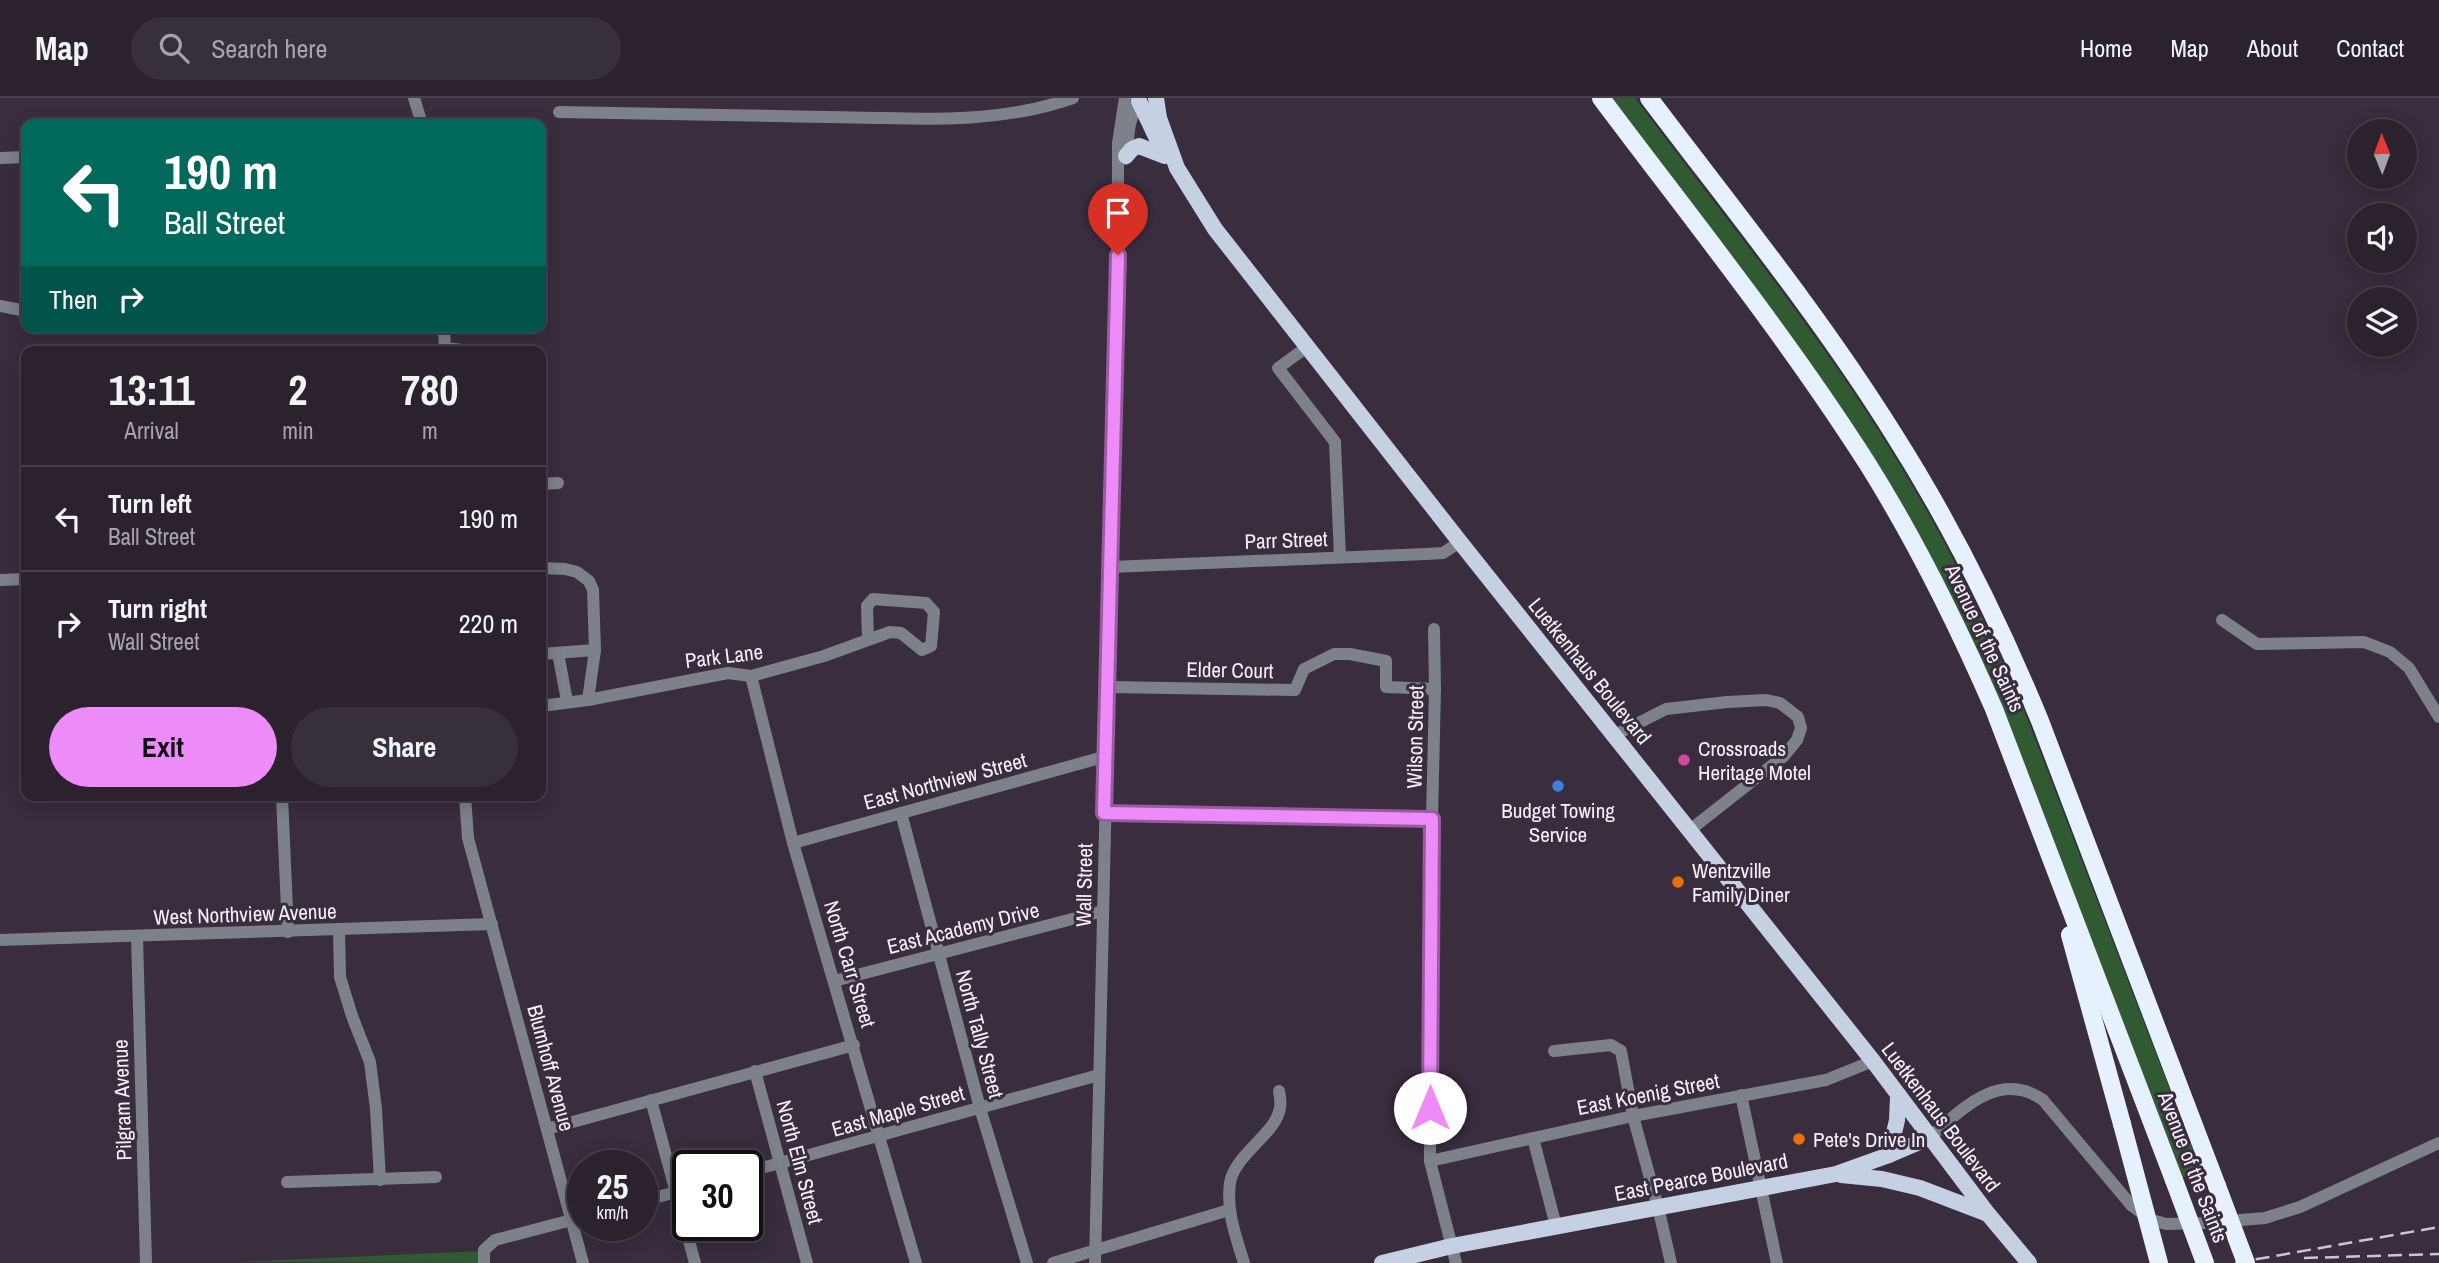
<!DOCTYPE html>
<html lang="en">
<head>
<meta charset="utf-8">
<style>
  :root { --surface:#2b222e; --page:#372f3a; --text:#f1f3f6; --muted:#a6a4aa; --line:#473f4a; --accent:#ed8cf9 }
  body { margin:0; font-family:"Archivo Narrow",sans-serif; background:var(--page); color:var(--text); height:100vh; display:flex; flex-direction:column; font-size:26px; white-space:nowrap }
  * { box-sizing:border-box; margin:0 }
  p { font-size:23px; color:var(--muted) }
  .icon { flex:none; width:38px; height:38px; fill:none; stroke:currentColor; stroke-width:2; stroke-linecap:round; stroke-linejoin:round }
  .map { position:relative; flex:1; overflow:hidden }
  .side { position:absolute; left:21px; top:248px; width:525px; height:455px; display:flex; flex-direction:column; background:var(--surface); border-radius:14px; box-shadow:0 4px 18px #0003,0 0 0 2px var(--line) }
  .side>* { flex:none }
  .guide { position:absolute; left:21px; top:21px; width:525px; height:214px; border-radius:14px; box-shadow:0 4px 18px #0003,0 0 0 2px var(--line); background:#00695c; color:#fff; overflow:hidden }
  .needle { width:46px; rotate:359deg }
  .fabs { position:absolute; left:2347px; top:21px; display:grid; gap:14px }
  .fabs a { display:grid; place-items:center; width:70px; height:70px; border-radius:50%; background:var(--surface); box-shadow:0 4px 18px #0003,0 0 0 2px var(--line); font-size:35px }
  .speed { position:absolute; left:567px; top:1052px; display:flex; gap:14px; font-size:35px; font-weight:700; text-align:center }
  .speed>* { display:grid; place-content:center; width:91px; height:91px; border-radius:50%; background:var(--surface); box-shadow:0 4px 18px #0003,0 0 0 2px var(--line); line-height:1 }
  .speed small { font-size:18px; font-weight:400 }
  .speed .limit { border:4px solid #111; border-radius:10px; background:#fff; color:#111 }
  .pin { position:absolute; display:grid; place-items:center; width:60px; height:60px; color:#fff; margin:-72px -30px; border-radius:50% 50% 50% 0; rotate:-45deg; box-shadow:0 0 7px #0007 }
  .pin .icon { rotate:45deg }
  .me { position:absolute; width:77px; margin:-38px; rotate:0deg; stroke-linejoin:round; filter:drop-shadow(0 0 5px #0008) }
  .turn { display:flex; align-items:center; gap:24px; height:147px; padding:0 28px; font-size:32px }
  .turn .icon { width:91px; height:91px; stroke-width:2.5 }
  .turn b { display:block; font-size:49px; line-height:60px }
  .then { display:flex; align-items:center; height:66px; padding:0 28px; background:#0003; gap:14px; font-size:26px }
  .eta { display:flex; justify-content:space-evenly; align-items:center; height:119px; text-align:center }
  .eta b { font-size:42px; font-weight:700; line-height:49px }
  .cta { display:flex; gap:14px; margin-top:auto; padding:14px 28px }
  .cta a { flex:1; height:80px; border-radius:42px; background:var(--accent); color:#111; font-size:28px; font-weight:700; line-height:80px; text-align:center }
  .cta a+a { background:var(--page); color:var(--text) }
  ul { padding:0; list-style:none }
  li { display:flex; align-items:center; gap:21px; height:105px; padding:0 28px; border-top:2px solid var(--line) }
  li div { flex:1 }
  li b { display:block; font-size:26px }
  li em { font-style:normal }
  header { display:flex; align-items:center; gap:42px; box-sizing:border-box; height:98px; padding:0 35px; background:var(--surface); border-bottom:2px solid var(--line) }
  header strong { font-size:33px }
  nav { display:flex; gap:38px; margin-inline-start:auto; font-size:24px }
  .search { width:490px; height:63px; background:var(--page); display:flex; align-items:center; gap:18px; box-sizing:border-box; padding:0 24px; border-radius:38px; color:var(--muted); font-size:26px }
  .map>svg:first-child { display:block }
  .green { fill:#2f5a32 }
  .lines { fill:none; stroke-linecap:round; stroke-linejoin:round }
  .minor { stroke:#7c818a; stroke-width:12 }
  .major { stroke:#c5d1e3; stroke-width:16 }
  .highway { stroke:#e7f0fd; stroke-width:18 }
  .rail { stroke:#cec5d2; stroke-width:2.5; stroke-dasharray:14 7; stroke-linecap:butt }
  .highway-bridge { stroke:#e7f0fd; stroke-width:18 }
  .route-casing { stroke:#9a5ba2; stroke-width:18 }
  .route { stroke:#ed8cf9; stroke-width:12 }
  .hotel-dot { fill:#d1479c; stroke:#392d3e; stroke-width:2.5 }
  .shop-dot { fill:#3f7fe0; stroke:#392d3e; stroke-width:2.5 }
  .food-dot { fill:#e8710a; stroke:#392d3e; stroke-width:2.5 }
  .labels { text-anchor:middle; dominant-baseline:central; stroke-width:6; stroke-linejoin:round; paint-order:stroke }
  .street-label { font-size:21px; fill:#f6effa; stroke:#392d3e }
  .poi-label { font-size:21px; fill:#f6effa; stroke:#392d3e; text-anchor:start }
</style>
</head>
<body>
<header>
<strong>Map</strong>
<div class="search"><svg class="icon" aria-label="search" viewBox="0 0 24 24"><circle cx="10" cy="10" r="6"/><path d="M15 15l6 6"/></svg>Search here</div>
<nav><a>Home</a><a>Map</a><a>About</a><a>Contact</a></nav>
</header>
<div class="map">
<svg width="2439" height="1165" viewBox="0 0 2439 1165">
  <rect width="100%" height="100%" fill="#392d3e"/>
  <!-- green -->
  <g class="green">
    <path d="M 1608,0 L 1635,0 C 1730,127 1833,251 1913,389 C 1955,460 1991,536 2024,612 L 2206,1086 L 2182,1078 L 2093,845 L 1949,496 Z"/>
    <path d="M 481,1153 L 481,1165 L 237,1164 Z"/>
  </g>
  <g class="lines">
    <!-- minor -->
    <g class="minor">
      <path d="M 414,0 L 422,26"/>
      <path d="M 559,14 C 648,16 737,17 825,19 C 908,20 994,28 1073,0"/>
      <path d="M 0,60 L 26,59"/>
      <path d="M 1125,61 L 1130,26 L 1137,3"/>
      <path d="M 0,208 L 26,213"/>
      <path d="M 444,229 L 445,254"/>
      <path d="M 1307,249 L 1278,270 L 1335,344 L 1340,459"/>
      <path d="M 445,250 L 480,254"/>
      <path d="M 541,386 L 558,385"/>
      <path d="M 1111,469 L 1426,456 L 1443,455 L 1460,444"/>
      <path d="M 541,470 L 565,471 L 577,474 L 589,483 L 593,492 L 595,552 L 588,602"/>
      <path d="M 0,482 L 26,481"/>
      <path d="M 2222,522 L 2257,546 L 2364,544 L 2390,554 L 2409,570 L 2439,619"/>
      <path d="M 1434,531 L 1435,591 L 1432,721 L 1430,1063 L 1456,1165"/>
      <path d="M 558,555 L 567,603"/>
      <path d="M 541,556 L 595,552"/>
      <path d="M 751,578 L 793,745 L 916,1165"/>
      <path d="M 1108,589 L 1295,592 L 1304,571 L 1334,556 L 1350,556 L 1386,563 L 1386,589 L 1435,591"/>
      <path d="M 541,608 L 588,602 L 728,575 L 751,578 L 824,558 L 890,534 L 901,535 L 922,552 L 931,548 L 934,514 L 926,505 L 873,501 L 867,508 L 868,541"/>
      <path d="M 1615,637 L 1666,611 L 1727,604 L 1766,602 L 1780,605 L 1798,619 L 1801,630 L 1797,642 L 1784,658 L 1690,732"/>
      <path d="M 282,698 L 288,834"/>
      <path d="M 465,698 L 468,740 L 583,1165"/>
      <path d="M 901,715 L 980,1010 L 1027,1165"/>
      <path d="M 1104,715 L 1432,721"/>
      <path d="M 793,745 L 1107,658"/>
      <path d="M 339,832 L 340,879 L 352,918 L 370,964 L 376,1011 L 380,1082"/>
      <path d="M 137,839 L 146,1165"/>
      <path d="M 0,842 L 492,826"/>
      <path d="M 834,883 L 1103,813"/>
      <path d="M 1554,953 L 1611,947 L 1621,953 L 1633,1018 L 1658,1109 L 1671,1165"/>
      <path d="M 755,973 L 807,1165"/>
      <path d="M 1741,997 L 1777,1165"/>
      <path d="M 651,1002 L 695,1165"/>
      <path d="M 547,1031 L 854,947"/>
      <path d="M 1533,1040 L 1556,1128"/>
      <path d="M 1929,1040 C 1961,1012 1999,971 2043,1002 L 2131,1107 L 2152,1122 L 2166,1126 L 2204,1125 L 2265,1120 L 2300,1109 L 2439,1045"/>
      <path d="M 1430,1063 L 1633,1018 L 1826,982 L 1873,963"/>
      <path d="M 747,1074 L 1099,977"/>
      <path d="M 287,1084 L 436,1079"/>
      <path d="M 642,1103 L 688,1091"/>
      <path d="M 484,1165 L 484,1152 L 495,1142 L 583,1119"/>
      <path d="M 1053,1165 L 1229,1112"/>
      <path d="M 1095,1165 L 1118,172 L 1118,45 L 1125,0"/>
      <path d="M 1244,1165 C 1236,1139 1226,1113 1230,1085 C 1234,1057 1276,1036 1280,1010 C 1281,1005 1280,998 1279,993"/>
    </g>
    <!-- major -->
    <g class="major">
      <path d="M 1156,0 L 1159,20 L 1177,70 L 1215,131 L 1460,444 L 1873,963 L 1988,1116 L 2029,1165"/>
      <path d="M 1139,3 L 1161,49"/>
      <path d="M 1126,58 L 1132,51 L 1139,48 L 1165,58"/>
      <path d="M 1889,1057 L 1897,1022 L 1898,999"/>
      <path d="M 1841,1077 L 1882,1081 L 1920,1090 L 1988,1116"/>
      <path d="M 1382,1165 L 1452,1148 L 1836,1076 L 1889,1057 L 1929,1040"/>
    </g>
    <!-- highway -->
    <g class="highway">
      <path d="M 1601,0 C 1691,120 1786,238 1867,365 C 1916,443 1957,526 1994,611 L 2174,1082"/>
      <path d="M 1649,0 C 1732,110 1820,218 1893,335 C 1951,426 1999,523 2040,623 L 2217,1088"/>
      <path d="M 2070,837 L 2122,1026"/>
    </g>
    <!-- rail -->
    <g class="rail">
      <path d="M 2304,1160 L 2439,1156"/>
      <path d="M 2235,1165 L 2439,1129"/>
    </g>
    <!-- highway-bridge -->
    <g class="highway-bridge">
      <path d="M 2122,1026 L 2159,1165"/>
      <path d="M 2174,1082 L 2205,1165"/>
      <path d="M 2217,1088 L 2246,1165"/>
    </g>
  </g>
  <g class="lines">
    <!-- route casing -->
    <g class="route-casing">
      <path id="route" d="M 1118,157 L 1104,715 L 1432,721 L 1430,1010"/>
    </g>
    <!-- route -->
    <use href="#route" class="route"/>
  </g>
  <!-- markers -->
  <circle class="hotel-dot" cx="1684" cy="662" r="7"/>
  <circle class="shop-dot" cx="1558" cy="688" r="7"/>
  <g class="food-dot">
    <circle cx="1678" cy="784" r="7"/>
    <circle cx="1799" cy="1041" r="7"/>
  </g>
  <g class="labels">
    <!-- street labels -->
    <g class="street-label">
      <text transform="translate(1286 442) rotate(-2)">Parr Street</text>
      <text transform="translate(1985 540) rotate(65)">Avenue of the Saints</text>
      <text transform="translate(724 558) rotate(-7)">Park Lane</text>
      <text transform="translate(1230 572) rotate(1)">Elder Court</text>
      <text transform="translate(1590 573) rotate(51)">Luetkenhaus Boulevard</text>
      <text transform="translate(1415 639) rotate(-89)">Wilson Street</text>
      <text transform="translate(945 683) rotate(-15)">East Northview Street</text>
      <text transform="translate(1084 787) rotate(-89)">Wall Street</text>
      <text transform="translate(245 816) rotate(-2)">West Northview Avenue</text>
      <text transform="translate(963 830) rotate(-14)">East Academy Drive</text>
      <text transform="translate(850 866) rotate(73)">North Carr Street</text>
      <text transform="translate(980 936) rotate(75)">North Tally Street</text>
      <text transform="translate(551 970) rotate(75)">Blumhoff Avenue</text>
      <text transform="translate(1648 996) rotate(-11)">East Koenig Street</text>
      <text transform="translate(122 1002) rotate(-92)">Pilgram Avenue</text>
      <text transform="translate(898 1013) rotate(-16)">East Maple Street</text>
      <text transform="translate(1941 1019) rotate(53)">Luetkenhaus Boulevard</text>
      <text transform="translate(800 1064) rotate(75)">North Elm Street</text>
      <text transform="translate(2193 1069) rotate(69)">Avenue of the Saints</text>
      <text transform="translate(1701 1079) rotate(-11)">East Pearce Boulevard</text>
    </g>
    <!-- poi labels -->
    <g class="poi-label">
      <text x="1698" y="650">Crossroads<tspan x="1698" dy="24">Heritage Motel</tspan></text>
      <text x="1558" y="712" text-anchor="middle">Budget Towing<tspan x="1558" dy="24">Service</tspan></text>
      <text x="1692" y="772">Wentzville<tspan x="1692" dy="24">Family Diner</tspan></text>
      <text x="1813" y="1041">Pete's Drive In</text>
    </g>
  </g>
</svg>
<div class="fabs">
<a><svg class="needle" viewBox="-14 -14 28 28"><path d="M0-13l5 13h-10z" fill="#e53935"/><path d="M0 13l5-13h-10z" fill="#a6a4aa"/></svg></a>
<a><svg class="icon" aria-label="sound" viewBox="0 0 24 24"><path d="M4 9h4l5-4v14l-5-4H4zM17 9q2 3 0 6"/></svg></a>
<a><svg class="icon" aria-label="layers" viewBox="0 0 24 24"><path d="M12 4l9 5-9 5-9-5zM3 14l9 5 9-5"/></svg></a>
</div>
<div class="speed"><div>25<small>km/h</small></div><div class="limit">30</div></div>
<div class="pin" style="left:1118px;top:157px;background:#d93025"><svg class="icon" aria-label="arrive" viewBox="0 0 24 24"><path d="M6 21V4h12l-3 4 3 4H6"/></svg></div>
<svg class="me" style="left:1430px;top:1010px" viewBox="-20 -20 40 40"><circle r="19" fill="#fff"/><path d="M0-13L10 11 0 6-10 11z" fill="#ed8cf9"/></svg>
<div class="guide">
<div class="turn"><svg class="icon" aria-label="left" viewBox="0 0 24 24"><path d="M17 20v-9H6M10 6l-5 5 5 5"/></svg><div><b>190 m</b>Ball Street</div></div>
<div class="then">Then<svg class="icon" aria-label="right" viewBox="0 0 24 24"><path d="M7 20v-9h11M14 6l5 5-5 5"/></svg></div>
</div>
<section class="side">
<div class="eta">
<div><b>13:11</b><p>Arrival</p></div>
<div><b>2</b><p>min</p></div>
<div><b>780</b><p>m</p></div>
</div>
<ul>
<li><svg class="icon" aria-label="left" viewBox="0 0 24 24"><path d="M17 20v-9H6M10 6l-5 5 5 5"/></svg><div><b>Turn left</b><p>Ball Street</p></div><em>190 m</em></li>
<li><svg class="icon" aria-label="right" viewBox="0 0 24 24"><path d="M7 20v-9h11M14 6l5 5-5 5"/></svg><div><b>Turn right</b><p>Wall Street</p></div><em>220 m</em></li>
</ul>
<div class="cta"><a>Exit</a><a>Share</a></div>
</section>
</div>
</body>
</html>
